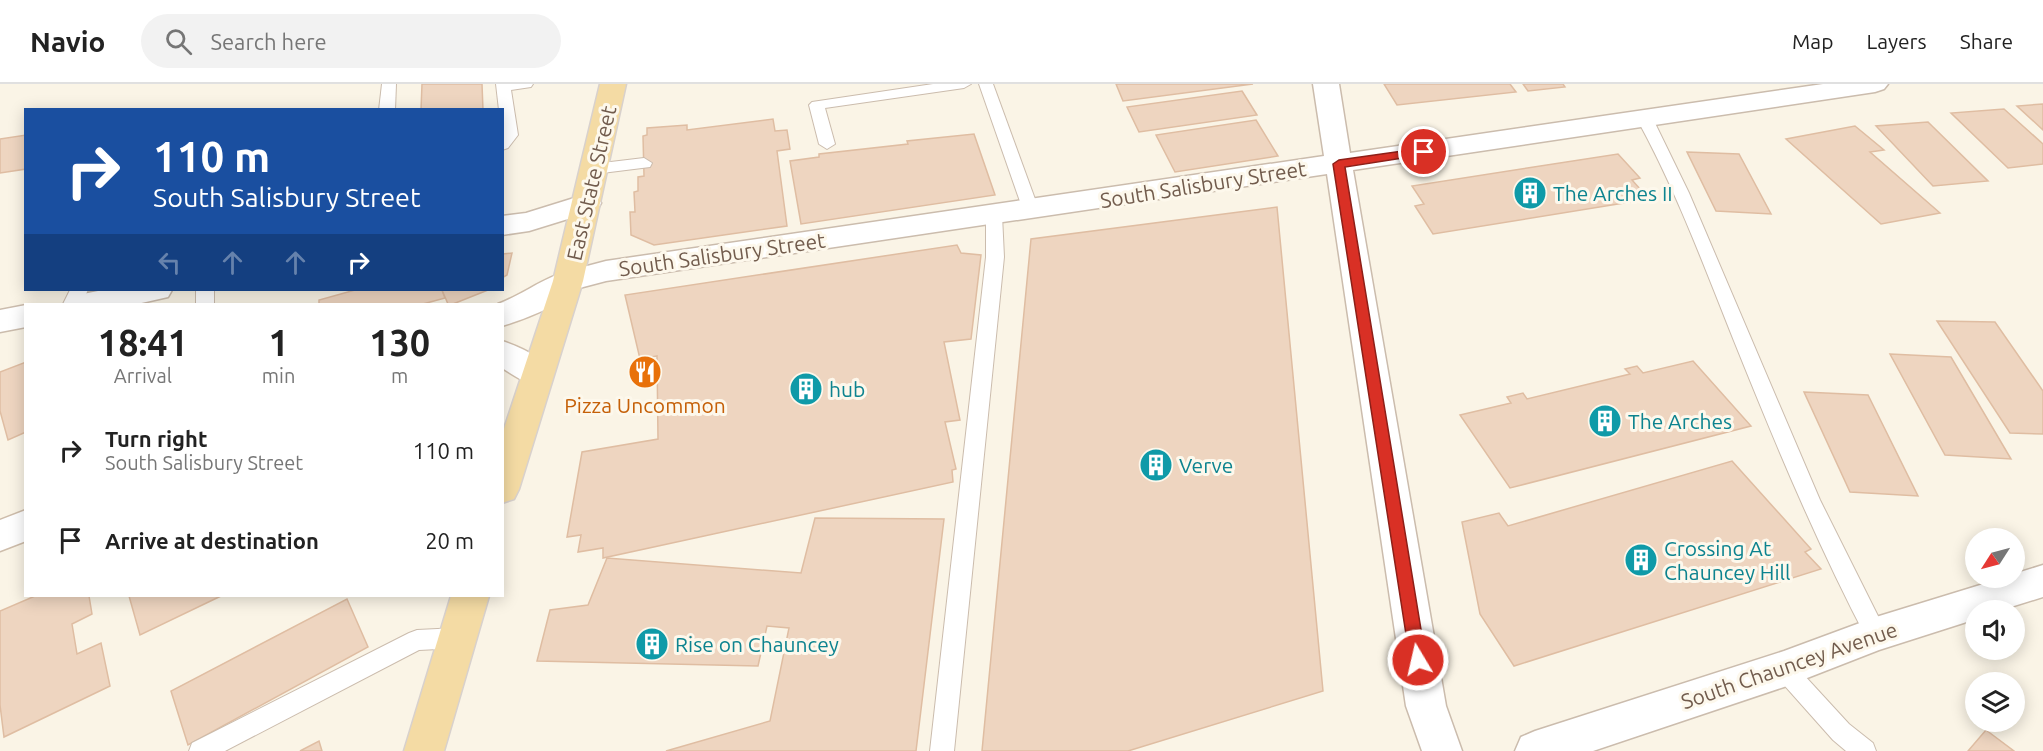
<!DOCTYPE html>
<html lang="en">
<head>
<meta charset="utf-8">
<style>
  :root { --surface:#fff; --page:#f2f2f2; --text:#222; --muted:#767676; --line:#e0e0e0 }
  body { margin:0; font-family:Ubuntu,sans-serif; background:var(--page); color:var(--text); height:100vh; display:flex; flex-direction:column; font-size:22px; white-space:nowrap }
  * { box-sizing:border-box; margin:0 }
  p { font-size:20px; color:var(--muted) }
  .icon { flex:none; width:33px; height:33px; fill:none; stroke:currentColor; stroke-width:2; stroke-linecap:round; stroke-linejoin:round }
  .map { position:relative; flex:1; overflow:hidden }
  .side { position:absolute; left:24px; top:219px; width:480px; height:294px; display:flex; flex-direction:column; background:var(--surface); border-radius:0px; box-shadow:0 3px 15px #0003 }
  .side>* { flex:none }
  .top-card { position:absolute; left:24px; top:24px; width:480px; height:183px; border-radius:0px; box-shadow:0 3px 15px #0003; background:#1a4fa0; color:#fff; overflow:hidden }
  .needle { width:39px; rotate:234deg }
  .fabs { position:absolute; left:1965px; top:444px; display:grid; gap:12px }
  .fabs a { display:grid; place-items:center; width:60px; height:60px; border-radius:50%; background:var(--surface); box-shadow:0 3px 15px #0003; font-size:30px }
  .pin { position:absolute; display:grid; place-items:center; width:51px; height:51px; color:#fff; margin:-26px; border:3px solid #fff; border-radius:50%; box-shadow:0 2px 6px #0007 }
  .me { position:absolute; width:66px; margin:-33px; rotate:351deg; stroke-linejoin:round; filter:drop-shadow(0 0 4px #0008) }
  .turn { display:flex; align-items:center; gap:21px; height:126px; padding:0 30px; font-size:27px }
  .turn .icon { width:78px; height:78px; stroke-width:2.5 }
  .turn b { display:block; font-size:42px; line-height:51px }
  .lanes { display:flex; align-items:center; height:57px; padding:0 30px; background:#0003; justify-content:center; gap:30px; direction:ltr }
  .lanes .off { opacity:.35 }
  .eta { display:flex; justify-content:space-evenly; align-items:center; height:102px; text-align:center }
  .eta b { font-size:36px; font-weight:600; line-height:42px }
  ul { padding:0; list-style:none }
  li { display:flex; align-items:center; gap:18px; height:90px; padding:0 30px }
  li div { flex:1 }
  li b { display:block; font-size:22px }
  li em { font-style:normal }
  header { display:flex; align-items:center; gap:36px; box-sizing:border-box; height:84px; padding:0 30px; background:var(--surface); border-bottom:2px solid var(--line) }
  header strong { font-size:28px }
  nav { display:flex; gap:33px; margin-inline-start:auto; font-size:21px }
  .search { width:420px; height:54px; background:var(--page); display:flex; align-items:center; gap:15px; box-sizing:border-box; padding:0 21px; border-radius:33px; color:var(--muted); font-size:22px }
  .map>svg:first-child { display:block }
  .building { fill:#eed5c0; stroke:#dfbda2; stroke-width:1.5 }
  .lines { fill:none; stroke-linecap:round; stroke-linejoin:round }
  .lane-casing { stroke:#cbbcad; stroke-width:2 }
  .street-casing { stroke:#cbbcad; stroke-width:3 }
  .secondary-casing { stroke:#cebdab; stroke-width:3 }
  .primary-casing { stroke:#d8d1cd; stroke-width:3 }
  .lane { fill:#fff; fill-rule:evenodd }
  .street { fill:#fff; fill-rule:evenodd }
  .secondary { fill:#fff; fill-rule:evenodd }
  .primary { fill:#f4dba4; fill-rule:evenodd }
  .route { fill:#d93025; stroke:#8d1f18; stroke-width:1.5 }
  .labels { text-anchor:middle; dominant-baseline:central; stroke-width:6; stroke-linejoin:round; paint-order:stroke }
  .street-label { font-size:21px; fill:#725c4d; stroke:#fdf8ec }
  .culture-label { font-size:21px; fill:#0d838f; stroke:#fdf8ec; text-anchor:start }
  .food-label { font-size:21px; fill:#c56008; stroke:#fdf8ec }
</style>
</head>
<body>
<header>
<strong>Navio</strong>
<div class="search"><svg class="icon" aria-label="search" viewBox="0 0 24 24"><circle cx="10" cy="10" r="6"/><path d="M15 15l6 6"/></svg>Search here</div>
<nav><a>Map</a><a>Layers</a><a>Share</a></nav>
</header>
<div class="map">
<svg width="2043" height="667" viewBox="0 0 2043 667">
  <rect width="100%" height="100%" fill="#faf4e6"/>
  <!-- building -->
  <g class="building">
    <path d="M 422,0 L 482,0 L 483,26 L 421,26 Z"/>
    <path d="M 1116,0 L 1253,0 L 1123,17 Z"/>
    <path d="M 1384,0 L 1510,0 L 1516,8 L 1397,21 Z"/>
    <path d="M 1523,0 L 1563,0 L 1565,3 L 1528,7 Z"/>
    <path d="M 1242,7 L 1257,31 L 1139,48 L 1127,23 Z"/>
    <path d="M 2043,20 L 2043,46 L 2017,22 Z"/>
    <path d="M 2004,25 L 2043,60 L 2043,80 L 2008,84 L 1951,29 Z"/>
    <path d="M 773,35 L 775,47 L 787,46 L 790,65 L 777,67 L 787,142 L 654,161 L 631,151 L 630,128 L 635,128 L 634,108 L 638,107 L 638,93 L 644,92 L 643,52 L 647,51 L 647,44 L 687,41 L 687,46 Z"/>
    <path d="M 1256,36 L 1278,72 L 1175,88 L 1156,51 Z"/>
    <path d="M 1928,38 L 1988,97 L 1933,102 L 1876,42 Z"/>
    <path d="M 1855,42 L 1884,66 L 1870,68 L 1940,129 L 1881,140 L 1786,55 Z"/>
    <path d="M 974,50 L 995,111 L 801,140 L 790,77 L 819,73 L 819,70 L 908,60 L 907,57 Z"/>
    <path d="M 26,51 L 26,85 L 0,89 L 0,55 Z"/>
    <path d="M 1687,68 L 1739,70 L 1771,130 L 1716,127 Z"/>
    <path d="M 1618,70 L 1640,94 L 1632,96 L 1649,115 L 1433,150 L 1415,122 L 1424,120 L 1412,102 Z"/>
    <path d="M 1277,123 L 1323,607 L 1128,667 L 982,667 L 1031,155 Z"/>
    <path d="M 957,161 L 961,169 L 981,171 L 971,255 L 944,258 L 960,336 L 945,338 L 956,385 L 952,386 L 953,398 L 603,474 L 603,464 L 578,468 L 581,451 L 567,453 L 582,368 L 658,355 L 657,272 L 640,275 L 625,211 Z"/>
    <path d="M 512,169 L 507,191 L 502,194 L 502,170 Z"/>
    <path d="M 355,206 L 442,206 L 445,214 L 423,220 L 319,220 L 319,216 Z"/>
    <path d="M 442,206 L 488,206 L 453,220 L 448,220 Z"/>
    <path d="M 1937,237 L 1995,238 L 2043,307 L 2043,350 L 2010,349 Z"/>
    <path d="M 1890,270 L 1951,273 L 2011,375 L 1945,371 Z"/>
    <path d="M 1693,277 L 1751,342 L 1510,404 L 1460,331 L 1511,319 L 1507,313 L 1523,309 L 1527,315 L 1630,290 L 1625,285 L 1637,282 L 1643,289 Z"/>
    <path d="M 26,278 L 26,348 L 8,356 L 0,327 L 0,288 Z"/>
    <path d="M 1804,308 L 1868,311 L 1918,412 L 1850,408 Z"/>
    <path d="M 1732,377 L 1811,465 L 1805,468 L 1821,485 L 1514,582 L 1480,530 L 1462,438 L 1499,429 L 1508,442 Z"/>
    <path d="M 815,434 L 944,435 L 916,667 L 666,667 L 770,637 L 789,544 L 767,542 L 758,582 L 537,577 L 550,526 L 588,521 L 607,474 L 801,489 Z"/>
    <path d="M 35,512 L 89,512 L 92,530 L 72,540 L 77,570 L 101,559 L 110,602 L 4,653 L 0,621 L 0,527 Z"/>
    <path d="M 129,512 L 221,512 L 140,551 Z"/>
    <path d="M 347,515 L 368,563 L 188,661 L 171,607 Z"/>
    <path d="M 1986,646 L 2014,667 L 1968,667 Z"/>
    <path d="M 319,657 L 322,667 L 300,667 Z"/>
  </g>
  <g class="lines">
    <!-- lane casing -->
    <g class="lane-casing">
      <g id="lane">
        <path d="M 382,0 L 396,0 L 395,26 L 379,26 Z"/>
        <path d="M 496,0 L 533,0 L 531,3 L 511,6 L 518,51 L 508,64 L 502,66 L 502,26 L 499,26 Z"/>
        <path d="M 933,0 L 971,0 L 964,4 L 825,24 L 835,60 L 827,65 L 819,60 L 809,21 L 812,18 Z"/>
        <path d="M 979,0 L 993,0 L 1039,126 L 1037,130 L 1025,130 L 1023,126 Z"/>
        <path d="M 1645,30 L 1653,35 L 1689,109 L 1820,416 L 1887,550 L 1884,557 L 1876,560 L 1868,557 C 1817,460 1775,359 1734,257 C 1704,182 1676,106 1637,35 Z"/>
        <path d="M 644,74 L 652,79 L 650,83 L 594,90 L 586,85 L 594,80 Z"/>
        <path d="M 994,125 L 1000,127 L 1002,131 L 1004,173 L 954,667 L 930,667 L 986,173 L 986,131 L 988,127 Z"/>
        <path d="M 70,206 L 88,206 L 81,220 L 63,220 Z"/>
        <rect x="196" y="206" width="18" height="14"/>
        <path d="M 458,544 L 466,547 L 469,554 L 466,561 L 458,564 L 419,566 L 225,667 L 189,667 L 192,659 L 409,549 L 417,546 Z"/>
        <path d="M 1784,574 L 1792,578 L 1849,640 L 1873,659 L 1876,667 L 1846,667 L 1833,656 L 1776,592 L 1772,585 L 1776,578 Z"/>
      </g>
    </g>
    <!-- street casing -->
    <g class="street-casing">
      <g id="street">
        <path d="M 1313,0 L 1339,0 L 1350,69 L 1823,0 L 1888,0 L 1884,5 L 1875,8 L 1353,86 L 1446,622 L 1462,667 L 1422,667 L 1406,622 L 1327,90 L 606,197 L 568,207 L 557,204 L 553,197 L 557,190 L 606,177 L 1324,72 Z"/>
        <path d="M 587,110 L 597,112 L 601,119 L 597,126 L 529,147 L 502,151 L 502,132 L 526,129 Z"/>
        <path d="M 103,206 L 172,206 L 168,213 L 137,220 L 69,220 L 73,212 Z"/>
        <path d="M 26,221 L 26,243 L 0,248 L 0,226 Z"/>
        <path d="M 2043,481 L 2043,513 L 2001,526 L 1976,526 L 1976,535 L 1879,566 L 1784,603 L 1593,667 L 1515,667 L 1521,653 L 1535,647 L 1784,567 L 1876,533 L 2003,494 L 2014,494 L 2014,490 Z"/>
      </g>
    </g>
    <!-- secondary casing -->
    <g class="secondary-casing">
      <g id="secondary">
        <path d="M 568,187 L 579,190 L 583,197 C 570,218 526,235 502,242 L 502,220 L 498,220 C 522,211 543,194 568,187 Z"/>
        <path d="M 502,257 C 520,263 544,274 553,290 L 548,299 C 530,304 518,294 502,284 Z"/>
        <path d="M 26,426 L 26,457 L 0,467 L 0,436 Z"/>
      </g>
    </g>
    <!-- primary casing -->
    <g class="primary-casing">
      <g id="primary">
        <path d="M 600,0 L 626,0 L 583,197 L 519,405 L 514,415 L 502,419 L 502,351 L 553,197 Z"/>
        <path d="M 451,512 L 489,512 L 444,667 L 404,667 Z"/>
      </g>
    </g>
    <!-- lane -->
    <use href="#lane" class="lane"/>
    <!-- street -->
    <use href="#street" class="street"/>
    <!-- secondary -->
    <use href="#secondary" class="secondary"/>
    <!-- primary -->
    <use href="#primary" class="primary"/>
  </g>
  <!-- route -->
  <path class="route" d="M 1424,64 L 1429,68 L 1428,70 L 1345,83 L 1426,576 L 1424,581 L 1418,583 L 1413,581 L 1410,576 L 1333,80 L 1339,76 Z"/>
  <!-- icons -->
  <defs>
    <g id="building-disc" transform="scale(1.725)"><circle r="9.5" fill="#0f9aa8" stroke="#fdf8ec"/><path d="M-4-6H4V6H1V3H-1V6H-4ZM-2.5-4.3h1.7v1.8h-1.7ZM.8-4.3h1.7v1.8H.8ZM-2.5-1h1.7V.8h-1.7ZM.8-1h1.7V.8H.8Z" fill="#fff"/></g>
    <g id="restaurant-disc" transform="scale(1.725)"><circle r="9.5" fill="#e8710a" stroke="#fdf8ec"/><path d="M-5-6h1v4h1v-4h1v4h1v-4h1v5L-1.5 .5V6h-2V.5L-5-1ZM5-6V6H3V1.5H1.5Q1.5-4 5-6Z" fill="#fff"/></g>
  </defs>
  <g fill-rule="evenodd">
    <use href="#building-disc" x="1530" y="109"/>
    <use href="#restaurant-disc" x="645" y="288"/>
    <use href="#building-disc" x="806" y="305"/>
    <use href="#building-disc" x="1605" y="337"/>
    <use href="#building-disc" x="1156" y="381"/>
    <use href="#building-disc" x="1641" y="476"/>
    <use href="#building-disc" x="652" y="560"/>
  </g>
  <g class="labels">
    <!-- street labels -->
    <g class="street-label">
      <text transform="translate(591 99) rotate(-77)">East State Street</text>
      <text transform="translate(1203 100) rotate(-9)">South Salisbury Street</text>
      <text transform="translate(722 170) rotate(-8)">South Salisbury Street</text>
      <text transform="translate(1789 581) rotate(-19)">South Chauncey Avenue</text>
    </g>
    <!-- culture labels -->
    <g class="culture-label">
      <text x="1553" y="109">The Arches II</text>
      <text x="829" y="305">hub</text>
      <text x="1628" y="337">The Arches</text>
      <text x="1179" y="381">Verve</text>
      <text x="1664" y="464">Crossing At<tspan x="1664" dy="24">Chauncey Hill</tspan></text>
      <text x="675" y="560">Rise on Chauncey</text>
    </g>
    <!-- food labels -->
    <g class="food-label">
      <text x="645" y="321">Pizza Uncommon</text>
    </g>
  </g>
</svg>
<div class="fabs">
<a><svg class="needle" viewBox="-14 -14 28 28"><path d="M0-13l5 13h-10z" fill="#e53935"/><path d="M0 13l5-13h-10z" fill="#767676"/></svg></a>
<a><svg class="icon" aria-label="sound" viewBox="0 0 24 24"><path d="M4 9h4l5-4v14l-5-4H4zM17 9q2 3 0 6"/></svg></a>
<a><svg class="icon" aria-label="layers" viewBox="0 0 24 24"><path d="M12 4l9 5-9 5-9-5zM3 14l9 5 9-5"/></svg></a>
</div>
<div class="pin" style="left:1424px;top:68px;background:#d93025"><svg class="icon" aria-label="arrive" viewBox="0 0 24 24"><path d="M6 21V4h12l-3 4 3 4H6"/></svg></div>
<svg class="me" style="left:1418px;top:576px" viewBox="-20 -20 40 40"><circle r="17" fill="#d93025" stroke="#fff" stroke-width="3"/><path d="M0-11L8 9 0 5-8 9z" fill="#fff"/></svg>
<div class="top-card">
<div class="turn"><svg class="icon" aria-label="right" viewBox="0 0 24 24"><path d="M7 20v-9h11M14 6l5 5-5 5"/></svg><div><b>110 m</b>South Salisbury Street</div></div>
<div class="lanes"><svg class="icon off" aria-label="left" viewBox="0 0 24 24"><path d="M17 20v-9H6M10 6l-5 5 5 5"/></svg><svg class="icon off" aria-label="ahead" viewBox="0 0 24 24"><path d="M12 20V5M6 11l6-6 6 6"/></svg><svg class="icon off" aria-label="ahead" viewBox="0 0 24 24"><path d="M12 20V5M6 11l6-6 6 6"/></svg><svg class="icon" aria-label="right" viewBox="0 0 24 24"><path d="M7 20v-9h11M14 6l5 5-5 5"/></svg></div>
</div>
<section class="side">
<div class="eta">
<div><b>18:41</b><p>Arrival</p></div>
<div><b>1</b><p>min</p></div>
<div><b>130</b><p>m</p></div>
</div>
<ul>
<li><svg class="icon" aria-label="right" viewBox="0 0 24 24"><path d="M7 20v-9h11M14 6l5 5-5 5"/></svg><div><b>Turn right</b><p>South Salisbury Street</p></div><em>110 m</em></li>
<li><svg class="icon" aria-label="arrive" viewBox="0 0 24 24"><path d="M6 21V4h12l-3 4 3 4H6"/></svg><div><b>Arrive at destination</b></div><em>20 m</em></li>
</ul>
</section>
</div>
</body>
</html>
